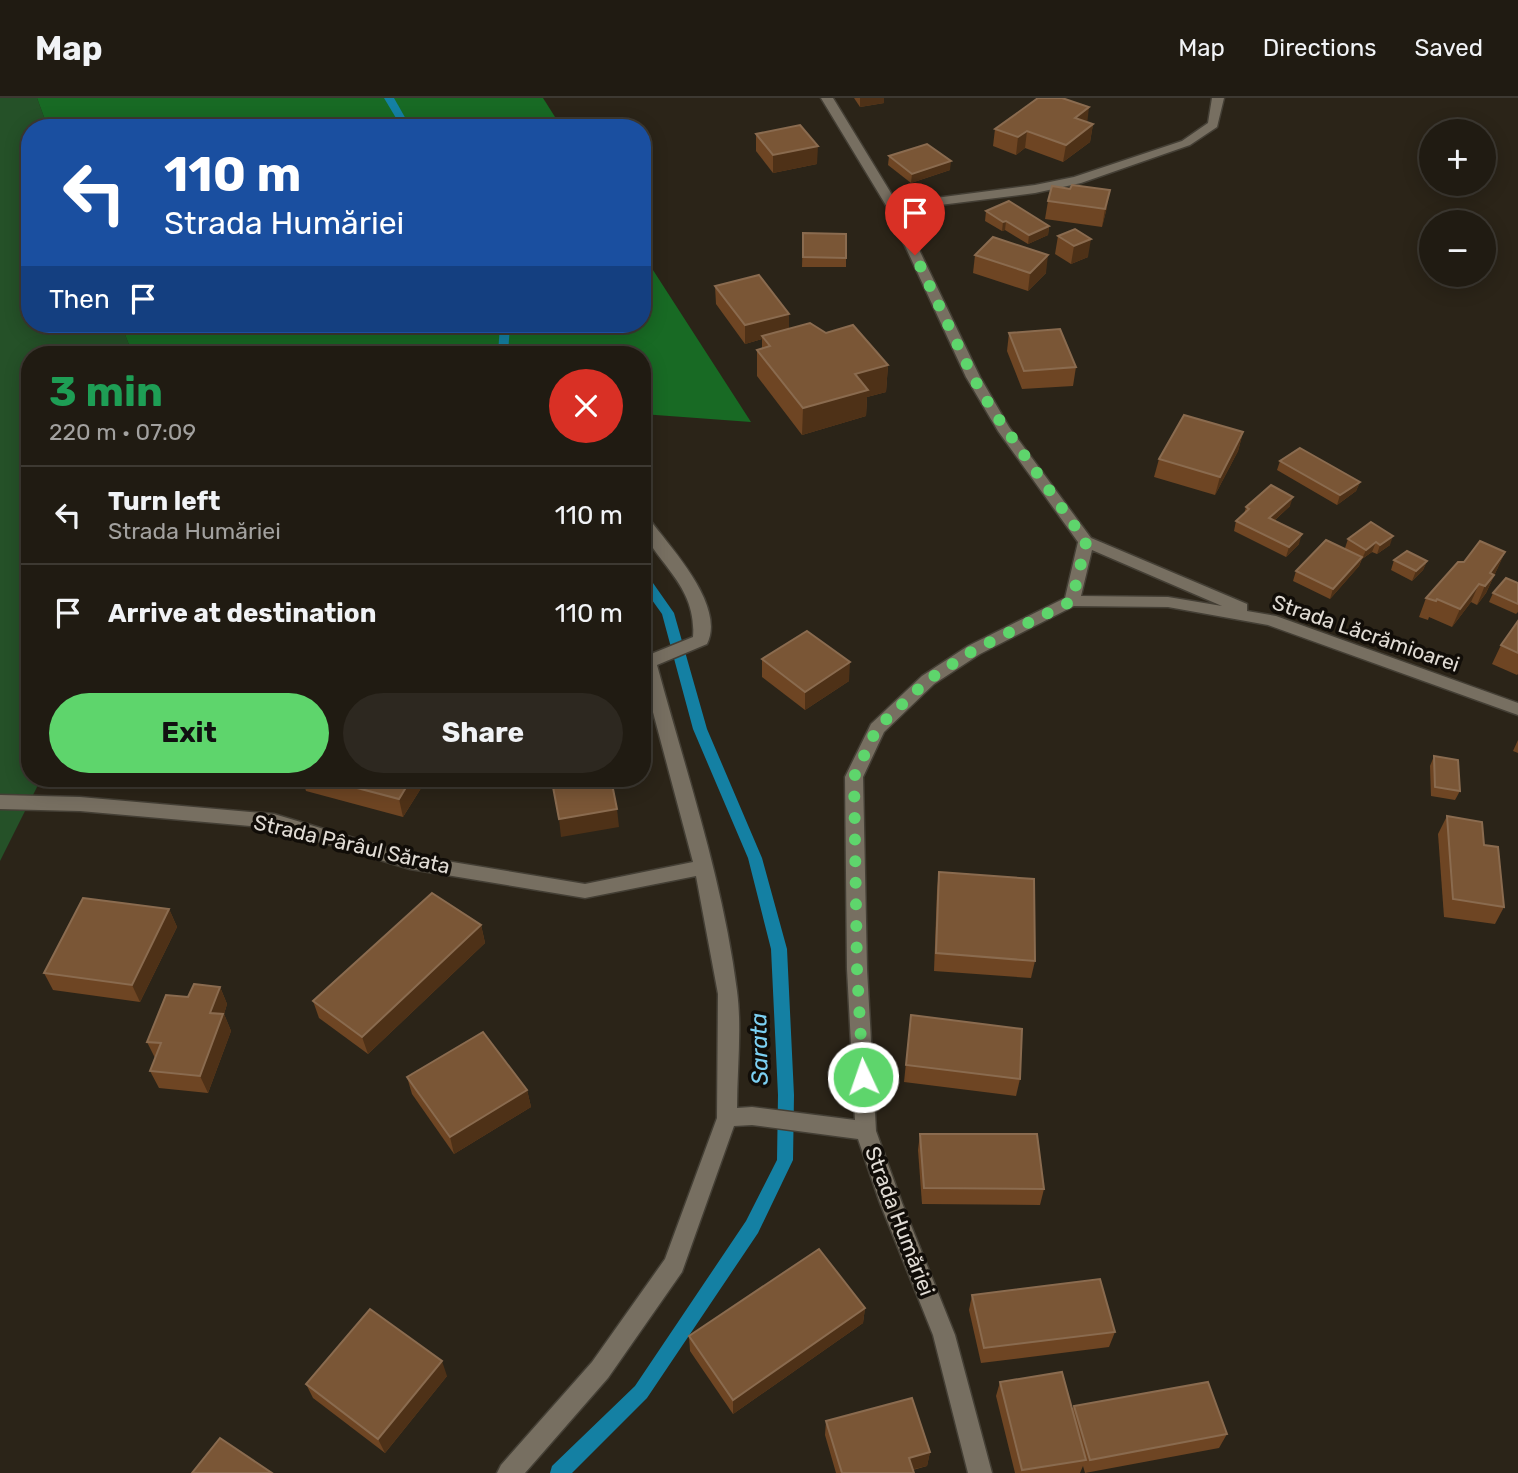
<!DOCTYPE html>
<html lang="en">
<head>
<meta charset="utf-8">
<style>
  :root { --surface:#201b12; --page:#2d2820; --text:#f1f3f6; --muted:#a2a19f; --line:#3d3932; --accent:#5ed56c }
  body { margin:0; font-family:Rubik,sans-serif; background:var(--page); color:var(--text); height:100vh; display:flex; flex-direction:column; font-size:26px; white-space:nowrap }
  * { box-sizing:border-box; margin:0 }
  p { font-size:23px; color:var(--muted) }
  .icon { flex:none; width:38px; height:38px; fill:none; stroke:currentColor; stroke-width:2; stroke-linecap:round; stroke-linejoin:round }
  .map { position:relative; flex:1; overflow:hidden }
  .details { position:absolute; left:21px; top:248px; width:630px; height:441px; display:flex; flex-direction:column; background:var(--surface); border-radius:28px; box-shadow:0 4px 18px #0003,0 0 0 2px var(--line) }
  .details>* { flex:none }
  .top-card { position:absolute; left:21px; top:21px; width:630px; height:214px; border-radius:28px; box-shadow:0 4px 18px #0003,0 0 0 2px var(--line); background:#1a4fa0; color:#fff; overflow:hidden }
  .tools { position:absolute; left:1419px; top:21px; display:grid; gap:14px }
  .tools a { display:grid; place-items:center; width:77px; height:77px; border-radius:50%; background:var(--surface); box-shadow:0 4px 18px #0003,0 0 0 2px var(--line); font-size:35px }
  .pin { position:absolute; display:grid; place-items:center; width:60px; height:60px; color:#fff; margin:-72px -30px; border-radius:50% 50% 50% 0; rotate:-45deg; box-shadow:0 0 7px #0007 }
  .pin .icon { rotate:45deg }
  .me { position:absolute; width:77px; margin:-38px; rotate:357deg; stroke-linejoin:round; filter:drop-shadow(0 0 5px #0008) }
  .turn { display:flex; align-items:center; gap:24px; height:147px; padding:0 28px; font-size:32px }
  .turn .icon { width:91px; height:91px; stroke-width:2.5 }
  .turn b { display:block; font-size:49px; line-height:60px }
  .then { display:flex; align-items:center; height:66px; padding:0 28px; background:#0003; gap:14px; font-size:26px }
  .round { display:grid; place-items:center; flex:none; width:74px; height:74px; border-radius:37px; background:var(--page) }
  .head { display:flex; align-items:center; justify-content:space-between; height:119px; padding:0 28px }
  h1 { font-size:42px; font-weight:700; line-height:52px; color:#1e9e55 }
  .cta { display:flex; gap:14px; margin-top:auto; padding:14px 28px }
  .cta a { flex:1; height:80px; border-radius:42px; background:var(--accent); color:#111; font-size:28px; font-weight:700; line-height:80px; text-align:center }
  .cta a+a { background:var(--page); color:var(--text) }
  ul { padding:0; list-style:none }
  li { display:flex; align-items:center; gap:21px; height:98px; padding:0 28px; border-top:2px solid var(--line) }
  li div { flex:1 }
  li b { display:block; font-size:26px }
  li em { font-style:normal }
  header { display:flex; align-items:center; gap:42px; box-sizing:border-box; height:98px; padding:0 35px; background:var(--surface); border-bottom:2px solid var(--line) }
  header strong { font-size:33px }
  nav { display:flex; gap:38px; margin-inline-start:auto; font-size:24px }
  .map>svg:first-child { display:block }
  .green { fill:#255128 }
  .forest { fill:#186a24 }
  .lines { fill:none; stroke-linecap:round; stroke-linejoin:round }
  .stream { fill:#1480a3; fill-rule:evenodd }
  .street-casing { stroke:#443f35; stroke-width:3 }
  .street { fill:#776f61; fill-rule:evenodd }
  .wall { fill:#6e4523 }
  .shaded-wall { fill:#4e3117 }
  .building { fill:#7a5636; stroke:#8a6b4f; stroke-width:2 }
  .route { stroke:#5ed56c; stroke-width:12; stroke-dasharray:0 21.6 }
  .labels { text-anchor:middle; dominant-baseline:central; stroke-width:7; stroke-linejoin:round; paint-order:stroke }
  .street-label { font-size:21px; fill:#e1dcd5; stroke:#110d08 }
  .water-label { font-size:23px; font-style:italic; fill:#7cd0f3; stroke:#110d08 }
</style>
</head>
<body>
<header>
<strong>Map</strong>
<nav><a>Map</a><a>Directions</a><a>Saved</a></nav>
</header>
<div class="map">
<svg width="1518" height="1375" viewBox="0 0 1518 1375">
  <rect width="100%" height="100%" fill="#2b2418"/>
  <!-- green -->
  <path class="green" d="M 0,0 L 37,0 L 48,30 L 30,30 L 30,226 L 121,226 L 133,257 L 30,257 L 30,681 L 41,681 L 0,763 Z"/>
  <!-- forest -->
  <g class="forest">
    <path d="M 37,0 L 543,0 L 562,30 L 48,30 Z"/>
    <path d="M 642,155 L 751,324 L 642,316 L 642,257 L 133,257 L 121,226 L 642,226 Z"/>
  </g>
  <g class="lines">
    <!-- stream -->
    <g class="stream">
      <path d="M 384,0 L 394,0 L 411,30 L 402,30 Z"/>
      <path d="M 500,226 L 510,226 L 508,257 L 498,257 Z"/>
      <path d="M 642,474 L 646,475 L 674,515 L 707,631 L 762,760 L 787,851 L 794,997 L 793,1062 L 758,1135 L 647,1300 L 572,1375 L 550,1375 L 552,1368 L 635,1288 L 746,1123 L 777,1062 L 778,997 L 771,851 L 748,760 L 693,631 L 662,516 L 642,488 Z"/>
    </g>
    <!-- street casing -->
    <g class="street-casing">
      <path id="street" d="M 821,0 L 833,0 L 897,105 L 1035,87 L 1074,79 L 1182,43 L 1208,25 L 1212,0 L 1224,0 L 1217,29 L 1190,47 L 1081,85 L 1035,95 L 900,112 L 980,279 L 1009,329 L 1091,440 L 1247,506 L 1247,513 L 1276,518 L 1518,605 L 1518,617 L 1268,527 L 1168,509 L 1074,508 L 980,556 L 934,586 L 884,634 L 863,679 L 867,871 L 876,1033 L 902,1105 L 955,1237 L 992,1375 L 968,1375 L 933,1237 L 880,1105 L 858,1041 L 752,1027 L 734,1028 L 682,1174 L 608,1280 L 525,1375 L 497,1375 L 501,1367 L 592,1264 L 665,1161 L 717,1020 L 718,896 L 696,778 L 585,800 L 410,771 L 274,730 L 80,713 L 0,711 L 0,697 L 80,699 L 274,716 L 410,757 L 585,786 L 693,764 L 642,573 L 642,550 L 651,556 L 693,539 C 698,481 642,457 642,421 L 650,422 C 671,450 726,508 707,546 L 657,567 C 686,674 723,782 737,893 C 742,931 737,972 737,1010 L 752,1009 L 855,1022 L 847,871 L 845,679 L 871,626 L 922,578 L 968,548 L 1065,500 L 1078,444 L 998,333 L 966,279 L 887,109 ZM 1092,452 L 1222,508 L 1168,499 L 1081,498 Z"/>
    </g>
    <!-- street -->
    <use href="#street" class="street"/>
  </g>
  <!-- wall -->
  <g class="wall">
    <path d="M 854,0 L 884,0 L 884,5 L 860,9 Z"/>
    <path d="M 1087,24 L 1093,26 L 1090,44 L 1063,64 L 1025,50 L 1016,57 L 993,48 L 995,31 Z"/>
    <path d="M 756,36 L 817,66 L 773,75 L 756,53 Z"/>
    <path d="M 889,58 L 950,72 L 911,85 L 888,67 Z"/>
    <path d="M 1070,91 L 1107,109 L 1102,129 L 1045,121 L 1048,103 Z"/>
    <path d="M 986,113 L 1049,128 L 1048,137 L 1028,146 L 1005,132 L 1002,133 L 985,123 Z"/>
    <path d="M 1075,131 L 1088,159 L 1071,166 L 1055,156 L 1058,138 Z"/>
    <path d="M 803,135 L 846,136 L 846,169 L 802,169 Z"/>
    <path d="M 975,157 L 1046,175 L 1028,193 L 973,175 Z"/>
    <path d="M 715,188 L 789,231 L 826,235 L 888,267 L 886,294 L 867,299 L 866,318 L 802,337 L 757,278 L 757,252 L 762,250 L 762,241 L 745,246 L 716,206 Z"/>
    <path d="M 1009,235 L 1076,269 L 1073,288 L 1022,291 L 1007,253 Z"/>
    <path d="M 1243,334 L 1238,353 L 1215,397 L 1154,379 L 1159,361 Z"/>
    <path d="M 1280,363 L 1360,384 L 1356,393 L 1337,407 L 1277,372 Z"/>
    <path d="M 1290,408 L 1274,423 L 1299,446 L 1286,459 L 1234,433 L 1236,423 L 1244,416 L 1246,409 Z"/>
    <path d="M 1371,424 L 1390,447 L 1377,456 L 1372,454 L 1362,461 L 1359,468 L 1330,501 L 1293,483 L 1296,473 L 1345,450 L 1348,441 Z"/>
    <path d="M 1505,454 L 1486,495 L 1477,507 L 1471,504 L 1452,529 L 1429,519 L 1428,522 L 1419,519 L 1426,500 L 1464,464 Z"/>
    <path d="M 1394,462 L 1427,463 L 1423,472 L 1412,483 L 1391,472 Z"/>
    <path d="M 1518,485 L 1518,514 L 1516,516 L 1489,504 L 1493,495 Z"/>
    <path d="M 1518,523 L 1518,576 L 1517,577 L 1492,566 L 1501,547 Z"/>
    <path d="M 762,561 L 849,583 L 805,612 L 762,579 Z"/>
    <path d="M 1518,642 L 1518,655 L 1513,653 Z"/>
    <path d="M 1434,658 L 1460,693 L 1455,702 L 1431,698 L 1430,668 Z"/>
    <path d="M 302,681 L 421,681 L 423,687 L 403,719 L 306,693 Z"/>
    <path d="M 1447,718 L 1484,747 L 1504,809 L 1495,826 L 1444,819 L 1438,736 Z"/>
    <path d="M 939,774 L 1035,863 L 1031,880 L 934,873 L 937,792 Z"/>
    <path d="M 169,811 L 177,829 L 140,904 L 53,892 L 44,875 Z"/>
    <path d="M 481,827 L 485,845 L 368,956 L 319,920 L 313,903 Z"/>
    <path d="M 220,889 L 227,906 L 224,916 L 231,933 L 208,995 L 159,990 L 150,973 L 155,960 L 147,944 L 188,899 Z"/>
    <path d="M 911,917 L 1020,981 L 1016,998 L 904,984 Z"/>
    <path d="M 407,979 L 527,992 L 531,1009 L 454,1056 L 412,996 Z"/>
    <path d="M 920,1036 L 1044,1091 L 1040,1107 L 922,1106 L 918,1052 Z"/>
    <path d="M 972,1197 L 1115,1234 L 1109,1249 L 981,1265 L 969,1212 Z"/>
    <path d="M 865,1210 L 863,1225 L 733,1316 L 690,1253 L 689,1238 Z"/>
    <path d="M 447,1278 L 385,1355 L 313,1300 L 306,1286 Z"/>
    <path d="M 1000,1284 L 1072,1312 L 1074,1308 L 1227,1336 L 1219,1350 L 1085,1375 L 1083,1368 L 1080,1375 L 1015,1375 L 996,1298 Z"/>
    <path d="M 826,1323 L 930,1354 L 927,1368 L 913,1372 L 914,1375 L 836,1375 L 825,1337 Z"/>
  </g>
  <!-- shaded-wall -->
  <g class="shaded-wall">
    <path d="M 860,0 L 884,0 L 884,5 L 860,9 Z"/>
    <path d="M 1089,9 L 1087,27 L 1075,20 Z"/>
    <path d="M 1093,26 L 1090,44 L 1063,64 L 1066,47 Z"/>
    <path d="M 1027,33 L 1025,50 L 1016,57 L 1018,39 Z"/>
    <path d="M 818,48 L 817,66 L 773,75 L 773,57 Z"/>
    <path d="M 951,63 L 950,72 L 911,85 L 912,76 Z"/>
    <path d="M 1110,92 L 1107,109 L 1102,129 L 1105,111 Z"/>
    <path d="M 1006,123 L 1005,132 L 1002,133 L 1003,124 Z"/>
    <path d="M 1049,128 L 1048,137 L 1028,146 L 1029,137 Z"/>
    <path d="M 1091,141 L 1088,159 L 1071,166 L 1074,148 Z"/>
    <path d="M 1048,157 L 1046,175 L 1028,193 L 1030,175 Z"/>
    <path d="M 789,216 L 789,235 L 762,238 L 762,241 L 745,246 L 745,227 Z"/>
    <path d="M 888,267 L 886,294 L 867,299 L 866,318 L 802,337 L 803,310 L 855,276 Z"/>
    <path d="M 1243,334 L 1238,353 L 1215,397 L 1220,379 Z"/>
    <path d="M 1360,384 L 1356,393 L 1337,407 L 1340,397 Z"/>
    <path d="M 1293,399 L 1290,408 L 1266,430 L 1269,420 Z"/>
    <path d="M 1302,436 L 1299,446 L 1286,459 L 1289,449 Z"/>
    <path d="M 1393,438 L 1390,447 L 1377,456 L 1380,447 Z"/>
    <path d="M 1376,444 L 1372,454 L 1362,461 L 1366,452 Z"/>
    <path d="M 1505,454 L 1486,495 L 1477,507 L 1490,475 Z"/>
    <path d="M 1362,459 L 1359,468 L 1330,501 L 1333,491 Z"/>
    <path d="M 1427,463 L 1423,472 L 1412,483 L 1416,473 Z"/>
    <path d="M 1479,486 L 1471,504 L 1452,529 L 1460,511 Z"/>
    <path d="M 850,564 L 849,583 L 805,612 L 805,594 Z"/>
    <path d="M 411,681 L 421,681 L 423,687 L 403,719 L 399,701 Z"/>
    <path d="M 617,711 L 619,729 L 561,739 L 559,721 Z"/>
    <path d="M 169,811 L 177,829 L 140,904 L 132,887 Z"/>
    <path d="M 481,827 L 485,845 L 368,956 L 362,939 Z"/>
    <path d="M 220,889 L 227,906 L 224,916 L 231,933 L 208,995 L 200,978 L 210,915 Z"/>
    <path d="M 527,992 L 531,1009 L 454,1056 L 450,1039 Z"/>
    <path d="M 865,1210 L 863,1225 L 733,1316 L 733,1302 Z"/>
    <path d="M 442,1263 L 447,1278 L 385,1355 L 378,1341 Z"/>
    <path d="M 930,1354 L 927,1368 L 906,1373 L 909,1360 Z"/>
  </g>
  <!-- building -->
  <g class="building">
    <path d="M 1038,0 L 1062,0 L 1089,9 L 1075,20 L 1093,26 L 1066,47 L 1027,33 L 1018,39 L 995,31 Z"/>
    <path d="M 800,27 L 818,48 L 773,57 L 756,36 Z"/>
    <path d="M 927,46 L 951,63 L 912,76 L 889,58 Z"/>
    <path d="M 1072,87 L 1110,92 L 1105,111 L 1048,103 L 1052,88 L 1070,91 Z"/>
    <path d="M 1009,103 L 1049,128 L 1029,137 L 1006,123 L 1003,124 L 986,113 Z"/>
    <path d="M 1075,131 L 1091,141 L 1074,148 L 1058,138 Z"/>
    <path d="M 803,135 L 846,136 L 846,160 L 803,159 Z"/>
    <path d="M 993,139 L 1048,157 L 1030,175 L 975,157 Z"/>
    <path d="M 759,177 L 789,216 L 745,227 L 715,188 Z"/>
    <path d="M 810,225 L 826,235 L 853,227 L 888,267 L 855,276 L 868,292 L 803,310 L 757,252 L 770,248 L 762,238 Z"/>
    <path d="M 1060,231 L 1076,269 L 1024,273 L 1009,235 Z"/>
    <path d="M 1184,317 L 1243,334 L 1220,379 L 1159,361 Z"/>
    <path d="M 1300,350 L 1360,384 L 1340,397 L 1280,363 Z"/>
    <path d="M 1271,387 L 1293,399 L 1269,420 L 1302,436 L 1289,449 L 1236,423 L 1249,411 L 1246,409 Z"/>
    <path d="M 1371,424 L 1393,438 L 1380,447 L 1376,444 L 1366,452 L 1348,441 Z"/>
    <path d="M 1326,442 L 1362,459 L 1333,491 L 1296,473 Z"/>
    <path d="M 1480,443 L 1505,454 L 1490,475 L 1494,477 L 1485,488 L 1479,486 L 1460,511 L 1437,501 L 1436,503 L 1426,500 L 1458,464 L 1464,464 Z"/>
    <path d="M 1407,453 L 1427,463 L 1416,473 L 1394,462 Z"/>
    <path d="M 1506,480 L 1518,485 L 1518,506 L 1493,495 Z"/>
    <path d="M 1518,523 L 1518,555 L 1501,547 Z"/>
    <path d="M 807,533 L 850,564 L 805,594 L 762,561 Z"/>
    <path d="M 1434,658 L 1458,662 L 1460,693 L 1435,689 Z"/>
    <path d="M 323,681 L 411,681 L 399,701 Z"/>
    <path d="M 601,681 L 611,681 L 617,711 L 559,721 L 553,689 Z"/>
    <path d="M 1447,718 L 1482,724 L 1484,747 L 1498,749 L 1504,809 L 1453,801 Z"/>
    <path d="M 939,774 L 1034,781 L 1035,863 L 936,855 Z"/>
    <path d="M 432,795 L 481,827 L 362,939 L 313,903 Z"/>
    <path d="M 83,800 L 169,811 L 132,887 L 44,875 Z"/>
    <path d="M 194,886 L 220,889 L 210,915 L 223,916 L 200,978 L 150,973 L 161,945 L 147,944 L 166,897 L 188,899 Z"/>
    <path d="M 911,917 L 1022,931 L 1020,981 L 906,967 Z"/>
    <path d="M 483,934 L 527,992 L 450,1039 L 407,979 Z"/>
    <path d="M 920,1036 L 1037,1036 L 1044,1091 L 924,1090 Z"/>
    <path d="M 819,1151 L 865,1210 L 733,1302 L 689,1238 Z"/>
    <path d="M 1100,1181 L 1115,1234 L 984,1250 L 972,1197 Z"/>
    <path d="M 370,1211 L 442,1263 L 378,1341 L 306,1286 Z"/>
    <path d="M 1062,1274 L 1086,1362 L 1022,1372 L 1000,1284 Z"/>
    <path d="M 1208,1284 L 1227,1336 L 1090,1362 L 1074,1308 Z"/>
    <path d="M 912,1300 L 930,1354 L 909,1360 L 914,1375 L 842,1375 L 826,1323 Z"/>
    <path d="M 220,1340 L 272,1375 L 192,1375 Z"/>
  </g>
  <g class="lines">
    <!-- route -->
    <path class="route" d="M 863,979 L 857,871 L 854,679 L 877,630 L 928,582 L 974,552 L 1072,503 L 1086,444 L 993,313 L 973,279 L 915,157"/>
  </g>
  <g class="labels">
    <!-- street labels -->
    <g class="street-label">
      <text transform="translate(1366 535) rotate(19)">Strada Lăcrămioarei</text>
      <text transform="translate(352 746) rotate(13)">Strada Pârâul Sărata</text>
      <text transform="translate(900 1123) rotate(69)">Strada Humăriei</text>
    </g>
    <!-- water labels -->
    <g class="water-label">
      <text transform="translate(759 951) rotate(-91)">Sarata</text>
    </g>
  </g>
</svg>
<div class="tools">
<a>+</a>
<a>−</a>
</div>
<div class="pin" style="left:915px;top:157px;background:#d93025"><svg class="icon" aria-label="arrive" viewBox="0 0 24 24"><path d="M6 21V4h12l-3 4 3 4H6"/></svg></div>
<svg class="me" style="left:863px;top:979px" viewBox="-20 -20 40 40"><circle r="17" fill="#5ed56c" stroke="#fff" stroke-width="3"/><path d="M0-11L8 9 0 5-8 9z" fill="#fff"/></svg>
<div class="top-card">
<div class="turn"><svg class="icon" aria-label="left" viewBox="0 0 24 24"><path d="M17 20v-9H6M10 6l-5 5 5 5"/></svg><div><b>110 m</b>Strada Humăriei</div></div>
<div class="then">Then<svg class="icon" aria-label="arrive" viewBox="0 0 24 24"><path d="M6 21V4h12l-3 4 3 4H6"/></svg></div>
</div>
<section class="details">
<div class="head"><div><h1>3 min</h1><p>220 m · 07:09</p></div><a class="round" style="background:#d93025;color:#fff"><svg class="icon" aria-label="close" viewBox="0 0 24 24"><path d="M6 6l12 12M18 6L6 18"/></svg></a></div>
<ul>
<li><svg class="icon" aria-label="left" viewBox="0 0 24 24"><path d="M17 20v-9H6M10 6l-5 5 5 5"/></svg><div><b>Turn left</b><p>Strada Humăriei</p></div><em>110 m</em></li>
<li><svg class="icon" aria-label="arrive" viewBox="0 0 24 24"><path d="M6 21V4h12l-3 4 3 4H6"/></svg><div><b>Arrive at destination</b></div><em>110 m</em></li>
</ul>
<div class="cta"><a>Exit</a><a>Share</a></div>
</section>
</div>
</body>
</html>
